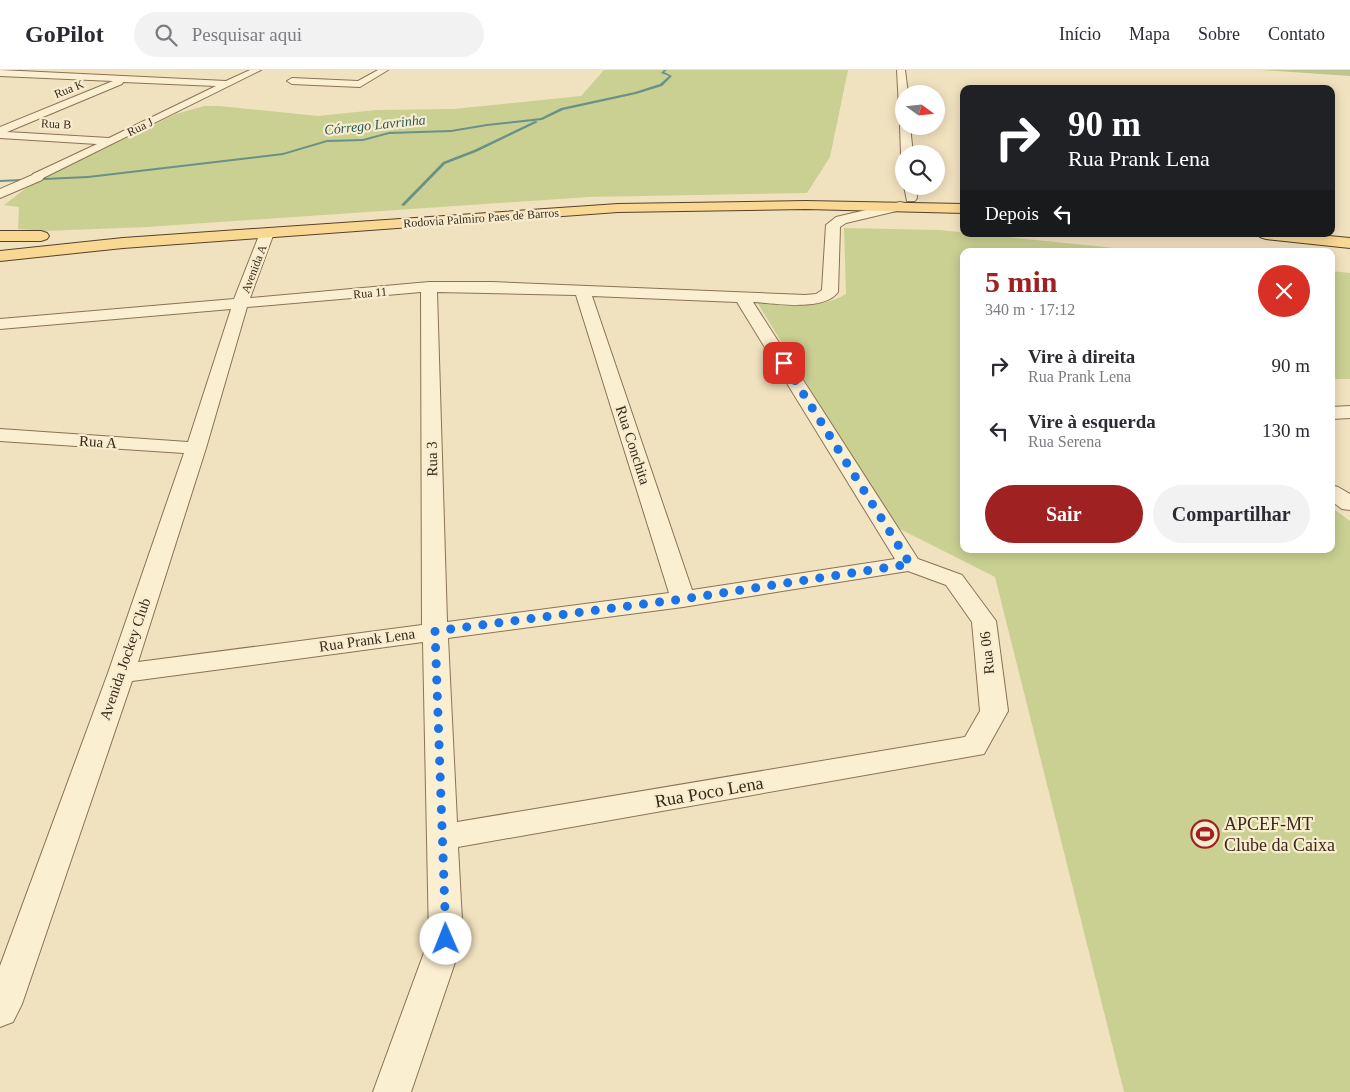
<!DOCTYPE html>
<html lang="pt">
<head>
<meta charset="utf-8">
<style>
  :root { --surface:#fff; --page:#f2f2f3; --text:#2b2b33; --muted:#7c7c81; --line:#e1e1e2; --accent:#9f2122 }
  body { margin:0; font-family:"Times New Roman",serif; background:var(--page); color:var(--text); height:100vh; display:flex; flex-direction:column; font-size:19px; white-space:nowrap }
  * { box-sizing:border-box; margin:0 }
  p { font-size:16px; color:var(--muted) }
  .icon { flex:none; width:28px; height:28px; fill:none; stroke:currentColor; stroke-width:2; stroke-linecap:round; stroke-linejoin:round }
  .map { position:relative; flex:1; overflow:hidden }
  .sheet { position:absolute; left:960px; top:178px; width:375px; height:305px; display:flex; flex-direction:column; background:var(--surface); border-radius:10px; box-shadow:0 2px 12px #0003 }
  .sheet>* { flex:none }
  .hud { position:absolute; left:960px; top:15px; width:375px; height:152px; border-radius:10px; box-shadow:0 2px 12px #0003; background:#202124; color:#fff; overflow:hidden }
  .needle { width:32px; rotate:105deg }
  .controls { position:absolute; left:895px; top:15px; display:grid; gap:10px }
  .controls a { display:grid; place-items:center; width:50px; height:50px; border-radius:50%; background:var(--surface); box-shadow:0 2px 12px #0003; font-size:25px }
  .pin { position:absolute; display:grid; place-items:center; width:42px; height:42px; color:#fff; margin:-21px; border-radius:10px; box-shadow:0 2px 8px #0006 }
  .me { position:absolute; width:55px; margin:-28px; rotate:359deg; stroke-linejoin:round; filter:drop-shadow(0 0 4px #0008) }
  .turn { display:flex; align-items:center; gap:18px; height:105px; padding:0 25px; font-size:22px }
  .turn .icon { width:65px; height:65px; stroke-width:2.5 }
  .turn b { display:block; font-size:35px; line-height:42px }
  .then { display:flex; align-items:center; height:48px; padding:0 25px; background:#0003; gap:10px; font-size:19px }
  .round { display:grid; place-items:center; flex:none; width:52px; height:52px; border-radius:26px; background:var(--page) }
  .overview { display:flex; align-items:center; justify-content:space-between; height:85px; padding:0 25px }
  h1 { font-size:30px; font-weight:600; line-height:38px; color:var(--accent) }
  .action { display:flex; gap:10px; margin-top:auto; padding:10px 25px }
  .action a { flex:1; height:58px; border-radius:30px; background:var(--accent); color:#fff; font-size:20px; font-weight:600; line-height:58px; text-align:center }
  .action a+a { background:var(--page); color:var(--text) }
  ul { padding:0; list-style:none }
  li { display:flex; align-items:center; gap:15px; height:65px; padding:0 25px }
  li div { flex:1 }
  li b { display:block; font-size:19px }
  li em { font-style:normal }
  header { display:flex; align-items:center; gap:30px; box-sizing:border-box; height:70px; padding:0 25px; background:var(--surface); border-bottom:1px solid var(--line) }
  header strong { font-size:24px }
  nav { display:flex; gap:28px; margin-inline-start:auto; font-size:18px }
  .search { width:350px; height:45px; background:var(--page); display:flex; align-items:center; gap:12px; box-sizing:border-box; padding:0 18px; border-radius:28px; color:var(--muted); font-size:19px }
  .map>svg:first-child { display:block }
  .green { fill:#c9d092 }
  .cemetery { fill:#bec492 }
  .lines { fill:none; stroke-linecap:round; stroke-linejoin:round }
  .stream { fill:#699187; fill-rule:evenodd }
  .minor-casing { stroke:#8b7256; stroke-width:2 }
  .tertiary-casing { stroke:#8b7256; stroke-width:2 }
  .primary-casing { stroke:#58402b; stroke-width:2 }
  .minor { fill:#fbefd2; fill-rule:evenodd }
  .tertiary { fill:#fbefd2; fill-rule:evenodd }
  .primary { fill:#f8d893; fill-rule:evenodd }
  .route { stroke:#1a73e8; stroke-width:9; stroke-dasharray:0 16.2 }
  .labels { text-anchor:middle; dominant-baseline:central; stroke-width:4.5; stroke-linejoin:round; paint-order:stroke }
  .far-street-label { font-size:12px; fill:#392a1b; stroke:#f8eccf }
  .far-water-label { font-size:14px; font-style:italic; fill:#295a57; stroke:#f8eccf }
  .street-label { font-size:15px; fill:#392a1b; stroke:#f8eccf }
  .near-street-label { font-size:18px; fill:#392a1b; stroke:#f8eccf }
  .near-poi-label { font-size:18px; fill:#392a1b; stroke:#f8eccf; text-anchor:start }
</style>
</head>
<body>
<header>
<strong>GoPilot</strong>
<div class="search"><svg class="icon" aria-label="search" viewBox="0 0 24 24"><circle cx="10" cy="10" r="6"/><path d="M15 15l6 6"/></svg>Pesquisar aqui</div>
<nav><a>Início</a><a>Mapa</a><a>Sobre</a><a>Contato</a></nav>
</header>
<div class="map">
<svg width="1350" height="1022" viewBox="0 0 1350 1022">
  <rect width="100%" height="100%" fill="#f1e2bf"/>
  <!-- green -->
  <g class="green">
    <path d="M 604,0 L 848,0 L 830,87 L 807,123 L 589,127 L 147,157 L 45,161 L 18,159 L 19,137 L 4,135 L 34,112 L 176,44 L 204,36 L 219,36 L 318,46 L 376,40 L 453,39 L 581,26 Z"/>
    <path d="M 844,158 L 939,160 L 1144,181 L 964,181 L 964,479 L 1331,479 L 1331,437 L 1350,451 L 1350,1022 L 1124,1022 L 995,507 L 894,456 L 757,232 C 786,233 821,240 846,224 Z"/>
    <path d="M 1331,201 L 1350,203 L 1350,309 L 1331,309 Z"/>
  </g>
  <!-- cemetery -->
  <path class="cemetery" d="M 1261,0 L 1350,0 L 1350,6 Z"/>
  <g class="lines">
    <!-- stream -->
    <g class="stream">
      <path d="M 664,0 L 667,0 L 664,2 L 672,6 L 662,16 L 636,24 L 563,40 L 542,50 L 487,56 L 451,62 L 389,64 L 363,71 L 327,72 L 283,85 L 88,108 L 0,112 L 0,110 L 88,106 L 283,83 L 327,70 L 363,69 L 389,62 L 451,60 L 487,54 L 541,48 L 561,38 L 635,22 L 660,14 L 669,6 L 661,3 Z"/>
      <path d="M 535,51 L 538,52 L 476,82 L 445,94 L 404,136 L 401,135 L 443,92 L 474,80 Z"/>
    </g>
    <!-- minor casing -->
    <g class="minor-casing">
      <g id="minor">
        <path d="M 0,0 L 226,11 L 250,0 L 261,0 L 37,111 L 33,110 L 31,107 L 33,104 L 97,74 L 0,68 L 0,57 L 113,11 L 0,6 ZM 123,12 L 216,16 L 109,68 L 7,62 L 122,14 Z"/>
        <path d="M 378,0 L 388,0 L 360,17 L 292,14 L 287,11 L 292,8 L 358,11 Z"/>
        <path d="M 897,0 L 905,0 L 908,24 L 904,24 L 904,41 L 899,38 Z"/>
        <path d="M 904,53 L 904,56 L 910,56 L 913,84 L 904,84 L 904,87 L 901,84 L 900,56 Z"/>
        <path d="M 904,116 L 916,116 L 917,128 L 915,131 L 907,131 Z"/>
        <path d="M 900,132 L 905,133 L 906,136 L 905,139 L 846,153 L 840,157 L 838,222 C 824,242 774,233 753,232 L 918,489 L 962,505 L 996,551 L 1008,641 L 984,684 L 458,777 L 463,869 L 411,1022 L 373,1022 L 429,869 L 423,572 L 132,611 L 22,934 L 13,952 L 0,957 L 0,896 L 108,603 L 184,383 L 0,371 L 0,359 L 188,372 L 231,239 L 0,259 L 0,249 L 234,229 L 260,163 L 267,159 L 274,163 L 250,228 L 429,212 L 492,212 L 805,225 L 816,224 L 822,220 L 826,155 L 836,147 ZM 421,222 L 422,555 L 138,592 L 206,378 L 247,237 ZM 437,222 L 576,225 L 669,523 L 447,552 ZM 592,226 L 737,232 L 895,489 L 692,520 ZM 908,501 L 946,515 L 972,552 L 980,641 L 965,667 L 457,752 L 448,568 L 683,537 Z"/>
        <path d="M 1350,336 L 1350,348 L 1331,349 L 1331,337 Z"/>
        <path d="M 1331,415 L 1338,417 L 1350,424 L 1350,440 L 1342,439 L 1331,431 Z"/>
      </g>
    </g>
    <!-- tertiary casing -->
    <g class="tertiary-casing">
      <path id="tertiary" d="M 37,103 L 42,104 L 44,107 L 42,110 L 0,128 L 0,119 Z"/>
    </g>
    <!-- primary casing -->
    <g class="primary-casing">
      <g id="primary">
        <path d="M 806,131 L 964,134 L 964,143 L 806,139 L 618,142 L 123,178 L 0,191 L 0,181 L 123,168 L 618,134 Z"/>
        <path d="M 0,161 L 41,161 L 47,163 L 49,166 L 47,169 L 41,171 L 0,171 Z"/>
        <path d="M 1258,164 L 1308,164 L 1350,168 L 1350,178 L 1266,169 L 1260,167 Z"/>
      </g>
    </g>
    <!-- minor -->
    <use href="#minor" class="minor"/>
    <!-- tertiary -->
    <use href="#tertiary" class="tertiary"/>
    <!-- primary -->
    <use href="#primary" class="primary"/>
  </g>
  <g class="lines">
    <!-- route -->
    <path class="route" d="M 446,869 L 435,561 L 683,529 L 910,494 L 784,293"/>
  </g>
  <!-- icons -->
  <defs>
    <g id="stadium-ring" transform="scale(1.4375)"><circle r="9.5" fill="#f8eccf" stroke="#9f2122" stroke-width="1.5"/><path d="M0-5a6.5 5 0 1 0 0 10a6.5 5 0 1 0 0-10ZM-3.5-1.8h7v3.6h-7Z" fill="#9f2122"/></g>
  </defs>
  <g fill-rule="evenodd">
    <use href="#stadium-ring" x="1205" y="764"/>
  </g>
  <g class="labels">
    <!-- far-street labels -->
    <g class="far-street-label">
      <text transform="translate(69 19) rotate(-22)">Rua K</text>
      <text transform="translate(56 54) rotate(3)">Rua B</text>
      <text transform="translate(140 57) rotate(-26)">Rua J</text>
      <text transform="translate(481 148) rotate(-4)">Rodovia Palmiro Paes de Barros</text>
      <text transform="translate(254 199) rotate(-69)">Avenida A</text>
      <text transform="translate(370 223) rotate(-5)">Rua 11</text>
    </g>
    <!-- far-water labels -->
    <g class="far-water-label">
      <text transform="translate(375 55) rotate(-6)">Córrego Lavrinha</text>
    </g>
    <!-- street labels -->
    <g class="street-label">
      <text transform="translate(98 372) rotate(4)">Rua A</text>
      <text transform="translate(633 375) rotate(72)">Rua Conchita</text>
      <text transform="translate(432 389) rotate(-91)">Rua 3</text>
      <text transform="translate(367 570) rotate(-8)">Rua Prank Lena</text>
      <text transform="translate(987 583) rotate(-96)">Rua 06</text>
      <text transform="translate(125 589) rotate(-71)">Avenida Jockey Club</text>
    </g>
    <!-- near-street labels -->
    <g class="near-street-label">
      <text transform="translate(709 722) rotate(-10)">Rua Poco Lena</text>
    </g>
    <!-- near-poi labels -->
    <g class="near-poi-label">
      <text x="1224" y="754">APCEF-MT<tspan x="1224" dy="21">Clube da Caixa</tspan></text>
    </g>
  </g>
</svg>
<div class="controls">
<a><svg class="needle" viewBox="-14 -14 28 28"><path d="M0-13l5 13h-10z" fill="#e53935"/><path d="M0 13l5-13h-10z" fill="#7c7c81"/></svg></a>
<a><svg class="icon" aria-label="search" viewBox="0 0 24 24"><circle cx="10" cy="10" r="6"/><path d="M15 15l6 6"/></svg></a>
</div>
<div class="pin" style="left:784px;top:293px;background:#d93025"><svg class="icon" aria-label="arrive" viewBox="0 0 24 24"><path d="M6 21V4h12l-3 4 3 4H6"/></svg></div>
<svg class="me" style="left:446px;top:869px" viewBox="-20 -20 40 40"><circle r="19" fill="#fff"/><path d="M0-13L10 11 0 6-10 11z" fill="#1a73e8"/></svg>
<div class="hud">
<div class="turn"><svg class="icon" aria-label="right" viewBox="0 0 24 24"><path d="M7 20v-9h11M14 6l5 5-5 5"/></svg><div><b>90 m</b>Rua Prank Lena</div></div>
<div class="then">Depois<svg class="icon" aria-label="left" viewBox="0 0 24 24"><path d="M17 20v-9H6M10 6l-5 5 5 5"/></svg></div>
</div>
<section class="sheet">
<div class="overview"><div><h1>5 min</h1><p>340 m · 17:12</p></div><a class="round" style="background:#d93025;color:#fff"><svg class="icon" aria-label="close" viewBox="0 0 24 24"><path d="M6 6l12 12M18 6L6 18"/></svg></a></div>
<ul>
<li><svg class="icon" aria-label="right" viewBox="0 0 24 24"><path d="M7 20v-9h11M14 6l5 5-5 5"/></svg><div><b>Vire à direita</b><p>Rua Prank Lena</p></div><em>90 m</em></li>
<li><svg class="icon" aria-label="left" viewBox="0 0 24 24"><path d="M17 20v-9H6M10 6l-5 5 5 5"/></svg><div><b>Vire à esquerda</b><p>Rua Serena</p></div><em>130 m</em></li>
</ul>
<div class="action"><a>Sair</a><a>Compartilhar</a></div>
</section>
</div>
</body>
</html>
